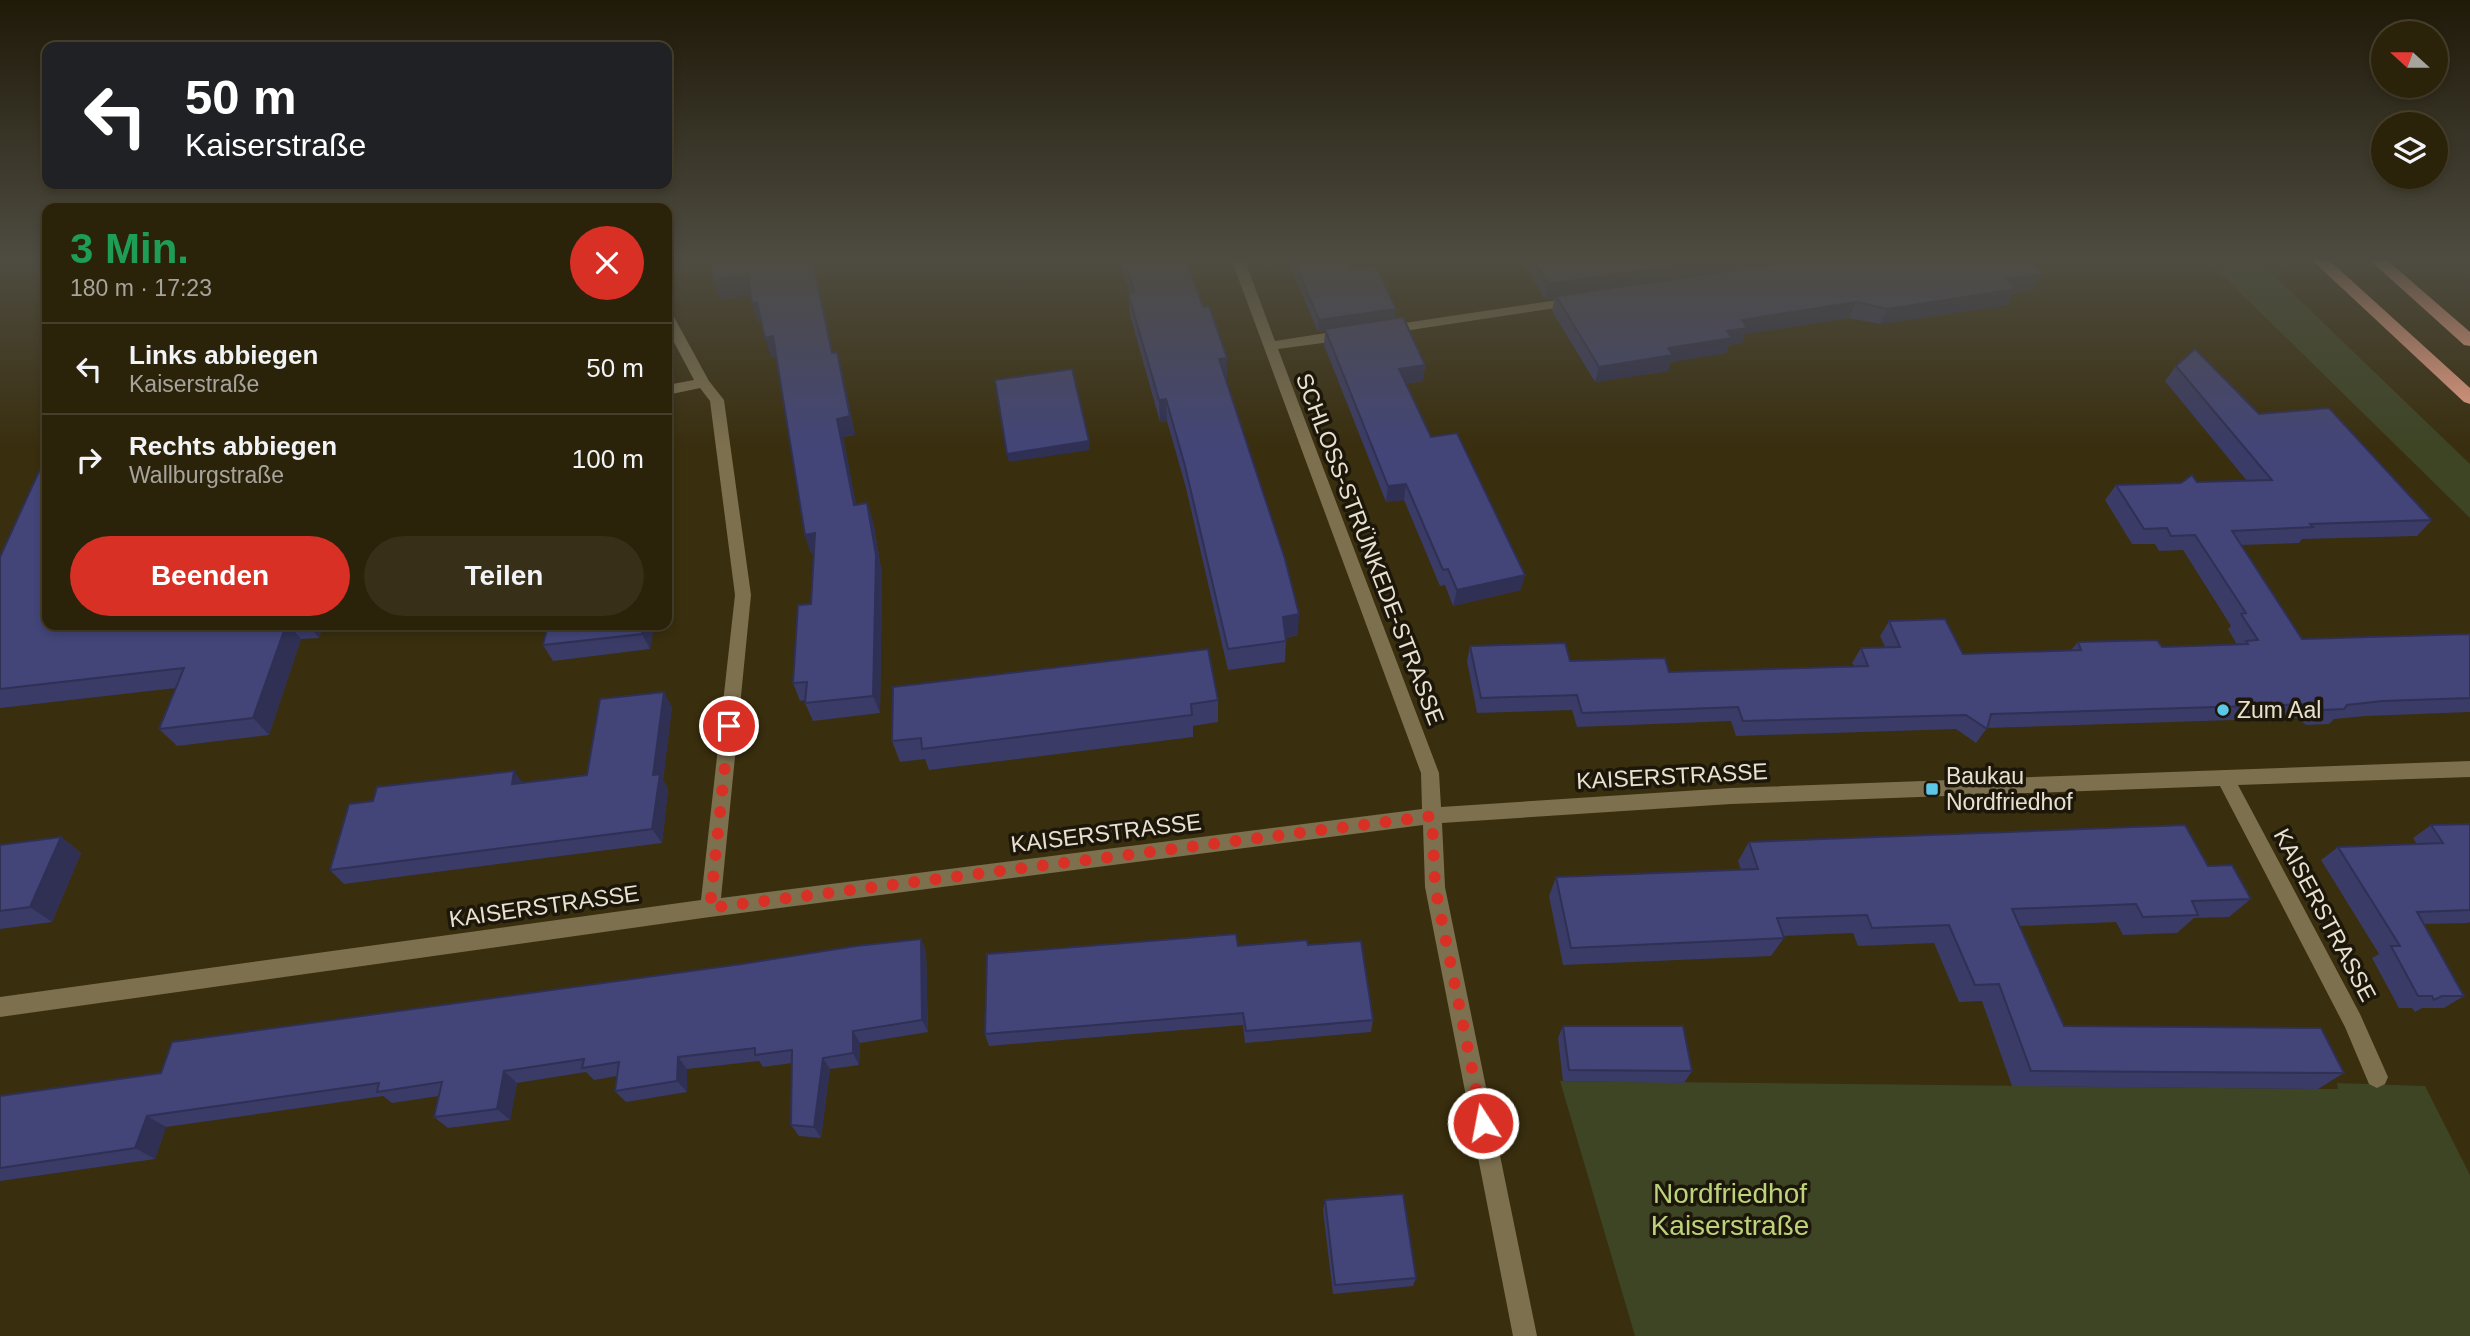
<!DOCTYPE html>
<html lang="de">
<head>
<meta charset="utf-8">
<style>
  :root { --surface:#2b220a; --page:#372f18; --text:#f1f3f6; --muted:#a6a49c; --line:#473f2b; --accent:#d93025 }
  body { margin:0; font-family:Helvetica,sans-serif; background:var(--page); color:var(--text); height:100vh; display:flex; flex-direction:column; font-size:26px; white-space:nowrap }
  * { box-sizing:border-box; margin:0 }
  p { font-size:23px; color:var(--muted) }
  .icon { flex:none; width:38px; height:38px; fill:none; stroke:currentColor; stroke-width:2; stroke-linecap:round; stroke-linejoin:round }
  .map { position:relative; flex:1; overflow:hidden }
  .side { position:absolute; left:42px; top:203px; width:630px; height:427px; display:flex; flex-direction:column; background:var(--surface); border-radius:14px; box-shadow:0 4px 10px #0003,0 0 0 2px var(--line) }
  .side>* { flex:none }
  .top-card { position:absolute; left:42px; top:42px; width:630px; height:147px; border-radius:14px; box-shadow:0 4px 10px #0003,0 0 0 2px var(--line); background:#202124; color:#fff; overflow:hidden }
  .needle { width:46px; rotate:291deg }
  .tools { position:absolute; left:2371px; top:21px; display:grid; gap:14px }
  .tools a { display:grid; place-items:center; width:77px; height:77px; border-radius:50%; background:var(--surface); box-shadow:0 4px 10px #0003,0 0 0 2px var(--line); font-size:35px }
  .pin { position:absolute; display:grid; place-items:center; width:60px; height:60px; color:#fff; margin:-30px; border:4px solid #fff; border-radius:50%; box-shadow:0 2px 7px #0007 }
  .me { position:absolute; width:77px; margin:-38px; rotate:349deg; stroke-linejoin:round; filter:drop-shadow(0 0 5px #0008) }
  .turn { display:flex; align-items:center; gap:24px; height:147px; padding:0 28px; font-size:32px }
  .turn .icon { width:91px; height:91px; stroke-width:2.5 }
  .turn b { display:block; font-size:49px; line-height:60px }
  .round { display:grid; place-items:center; flex:none; width:74px; height:74px; border-radius:37px; background:var(--page) }
  .head { display:flex; align-items:center; justify-content:space-between; height:119px; padding:0 28px }
  h1 { font-size:42px; font-weight:600; line-height:52px; color:#1e9e55 }
  .action { display:flex; gap:14px; margin-top:auto; padding:14px 28px }
  .action a { flex:1; height:80px; border-radius:42px; background:var(--accent); color:#fff; font-size:28px; font-weight:600; line-height:80px; text-align:center }
  .action a+a { background:var(--page); color:var(--text) }
  ul { padding:0; list-style:none }
  li { display:flex; align-items:center; gap:21px; height:91px; padding:0 28px; border-top:2px solid var(--line) }
  li div { flex:1 }
  li b { display:block; font-size:26px }
  li em { font-style:normal }
  .map>svg:first-child { display:block }
  .green { fill:#3d4525 }
  .lines { fill:none; stroke-linecap:round; stroke-linejoin:round }
  .minor { fill:#7d704f; fill-rule:evenodd }
  .motorway { fill:#f2a388; fill-rule:evenodd }
  .wall { fill:#3a3b67 }
  .shaded-wall { fill:#2f3054 }
  .building { fill:#434578; stroke:#2f3054; stroke-width:2 }
  .route { stroke:#d93025; stroke-width:12; stroke-dasharray:0 21.6 }
  .poi-dot { fill:#5dc7e8; stroke:#1c170a; stroke-width:2.5 }
  .labels { text-anchor:middle; dominant-baseline:central; stroke-width:7; stroke-linejoin:round; paint-order:stroke }
  .street-label { font-size:23px; fill:#e8e1cf; stroke:#1c170a }
  .poi-label { font-size:23px; fill:#e8e1cf; stroke:#1c170a; text-anchor:start }
  .near-park-label { font-size:28px; fill:#bdd37b; stroke:#1c170a }
</style>
</head>
<body>
<div class="map">
<svg width="2470" height="1336" viewBox="0 0 2470 1336">
  <rect width="100%" height="100%" fill="#392e0e"/>
  <!-- green -->
  <g class="green">
    <path d="M 2208,261 L 2259,261 L 2470,464 L 2470,518 Z"/>
    <path d="M 1560,1081 L 2318,1089 L 2338,1089 L 2337,1083 L 2425,1086 L 2470,1175 L 2470,1336 L 1635,1336 Z"/>
  </g>
  <g class="lines">
    <!-- minor -->
    <g class="minor">
      <path d="M 1232,261 L 1245,261 L 1275,341 L 1345,330 L 1352,335 L 1345,340 L 1278,349 L 1439,773 L 1441,807 L 1731,788 L 2470,761 L 2470,777 L 2238,785 L 2360,1014 L 2388,1077 L 2385,1084 L 2377,1088 L 2369,1084 L 2345,1027 L 2220,786 L 1731,804 L 1442,823 L 1445,887 L 1537,1336 L 1513,1336 L 1425,887 L 1423,825 L 710,917 L 0,1017 L 0,997 L 701,900 L 735,595 L 710,401 L 700,388 L 667,395 L 667,385 L 694,380 L 667,329 L 667,313 L 674,317 L 709,381 L 724,400 L 751,595 L 721,898 L 1422,809 L 1421,773 Z"/>
      <path d="M 1577,297 L 1584,301 L 1582,304 L 1384,334 L 1377,330 L 1384,326 Z"/>
    </g>
    <!-- motorway -->
    <g class="motorway">
      <path d="M 2313,261 L 2330,261 L 2470,388 L 2470,404 L 2464,402 Z"/>
      <path d="M 2371,261 L 2388,261 L 2470,332 L 2470,346 L 2464,345 Z"/>
    </g>
  </g>
  <!-- wall -->
  <g class="wall">
    <path d="M 709,261 L 813,261 L 815,274 L 820,292 L 833,353 L 842,371 L 855,435 L 843,437 L 856,505 L 867,503 L 873,521 L 882,574 L 880,713 L 813,721 L 805,703 L 806,700 L 800,701 L 793,683 L 811,604 L 814,553 L 811,553 L 805,535 L 776,356 L 771,357 L 761,321 L 758,322 L 752,303 L 751,294 L 720,300 L 713,281 L 712,268 Z"/>
    <path d="M 1120,261 L 1187,261 L 1203,307 L 1227,358 L 1227,380 L 1226,380 L 1298,635 L 1286,638 L 1285,662 L 1228,670 L 1186,488 L 1167,421 L 1160,422 L 1130,315 L 1128,293 L 1130,293 Z"/>
    <path d="M 1288,261 L 1341,261 L 1342,263 L 1352,269 L 1395,319 L 1425,365 L 1423,381 L 1406,384 L 1431,437 L 1521,590 L 1453,606 L 1445,585 L 1440,586 L 1404,500 L 1386,502 L 1324,345 L 1325,331 L 1318,332 Z"/>
    <path d="M 1522,261 L 2029,261 L 2042,274 L 2033,289 L 2014,292 L 2007,305 L 1880,324 L 1849,318 L 1745,334 L 1742,343 L 1729,345 L 1726,353 L 1671,362 L 1668,371 L 1595,382 L 1552,311 L 1555,298 L 1545,299 Z"/>
    <path d="M 2176,366 L 2259,414 L 2432,520 L 2417,536 L 2302,539 L 2299,543 L 2241,545 L 2302,639 L 2470,634 L 2470,712 L 2366,716 L 2334,719 L 2329,724 L 2306,725 L 2296,718 L 1987,728 L 1976,743 L 1956,729 L 1736,736 L 1731,721 L 1577,727 L 1572,710 L 1477,713 L 1467,661 L 1470,646 L 1570,661 L 1669,672 L 1854,666 L 1852,663 L 1861,648 L 1885,647 L 1880,636 L 1889,621 L 1963,654 L 2071,650 L 2078,642 L 2162,647 L 2237,645 L 2228,629 L 2231,626 L 2183,550 L 2159,551 L 2155,544 L 2132,544 L 2105,500 L 2116,485 L 2247,481 L 2165,381 Z"/>
    <path d="M 0,557 L 47,625 L 323,625 L 319,638 L 301,639 L 269,735 L 177,746 L 159,729 L 176,688 L 0,708 Z"/>
    <path d="M 548,625 L 654,625 L 650,649 L 553,661 L 543,645 Z"/>
    <path d="M 1218,700 L 1218,722 L 1193,726 L 1193,737 L 929,770 L 925,759 L 900,762 L 892,741 Z"/>
    <path d="M 672,707 L 663,780 L 668,789 L 662,843 L 344,884 L 330,870 L 523,783 L 587,775 Z"/>
    <path d="M 2470,824 L 2470,922 L 2468,923 L 2423,924 L 2464,996 L 2444,1008 L 2422,1008 L 2415,1012 L 2412,1008 L 2399,1008 L 2372,958 L 2379,954 L 2321,860 L 2338,847 L 2417,844 L 2413,838 L 2431,825 Z"/>
    <path d="M 61,837 L 81,853 L 52,922 L 0,929 L 0,845 Z"/>
    <path d="M 1749,842 L 2208,866 L 2251,899 L 2229,917 L 2194,918 L 2177,933 L 2123,935 L 2116,922 L 2019,926 L 2064,1026 L 2344,1073 L 2318,1089 L 2012,1086 L 1982,1001 L 1959,1002 L 1934,943 L 1858,946 L 1853,933 L 1783,936 L 1784,938 L 1771,956 L 1563,965 L 1549,896 L 1556,877 L 1741,870 L 1738,861 Z"/>
    <path d="M 921,939 L 926,952 L 928,1032 L 860,1043 L 859,1065 L 830,1069 L 821,1138 L 799,1136 L 791,1125 L 792,1063 L 763,1067 L 759,1061 L 687,1069 L 687,1092 L 626,1102 L 615,1091 L 617,1076 L 594,1080 L 586,1072 L 517,1083 L 510,1120 L 448,1128 L 434,1117 L 439,1096 L 392,1103 L 383,1096 L 166,1127 L 155,1159 L 0,1181 L 0,1096 L 161,1073 Z"/>
    <path d="M 1308,945 L 1373,1020 L 1371,1032 L 1245,1043 L 1243,1025 L 989,1046 L 985,1034 L 1238,946 Z"/>
    <path d="M 1563,1026 L 1692,1071 L 1684,1083 L 1563,1081 L 1558,1038 Z"/>
    <path d="M 1325,1200 L 1416,1278 L 1413,1286 L 1333,1294 L 1323,1210 Z"/>
  </g>
  <!-- shaded-wall -->
  <g class="shaded-wall">
    <path d="M 810,261 L 813,261 L 815,274 L 820,292 L 837,372 L 812,273 Z"/>
    <path d="M 1709,261 L 1810,261 L 1556,296 L 1555,298 L 1545,299 L 1548,284 Z"/>
    <path d="M 2042,274 L 2033,289 L 2014,292 L 2007,305 L 1880,324 L 1887,309 L 2007,279 Z"/>
    <path d="M 748,275 L 754,294 L 720,300 L 713,281 Z"/>
    <path d="M 757,302 L 763,321 L 758,322 L 752,303 Z"/>
    <path d="M 1856,302 L 1849,318 L 1745,334 L 1742,343 L 1729,345 L 1726,353 L 1671,362 L 1668,371 L 1595,382 L 1599,367 L 1727,331 L 1742,320 Z"/>
    <path d="M 1396,309 L 1395,321 L 1325,329 L 1325,331 L 1318,332 L 1319,320 Z"/>
    <path d="M 773,336 L 779,355 L 771,357 L 765,338 Z"/>
    <path d="M 837,352 L 842,371 L 855,435 L 843,437 L 860,523 L 854,505 L 837,419 Z"/>
    <path d="M 1227,358 L 1227,380 L 1219,381 L 1219,359 Z"/>
    <path d="M 1425,365 L 1423,381 L 1397,385 L 1399,369 Z"/>
    <path d="M 1166,399 L 1167,421 L 1160,422 L 1159,400 Z"/>
    <path d="M 1089,441 L 1090,450 L 1009,462 L 1007,454 Z"/>
    <path d="M 1406,484 L 1404,500 L 1386,502 L 1388,486 Z"/>
    <path d="M 867,503 L 873,521 L 882,574 L 880,713 L 873,696 Z"/>
    <path d="M 815,533 L 821,551 L 811,553 L 805,535 Z"/>
    <path d="M 1525,575 L 1521,590 L 1453,606 L 1457,590 Z"/>
    <path d="M 1299,614 L 1298,635 L 1282,638 L 1283,617 Z"/>
    <path d="M 286,625 L 289,625 L 301,639 L 269,735 L 253,718 Z"/>
    <path d="M 308,625 L 323,625 L 319,638 Z"/>
    <path d="M 643,625 L 654,625 L 650,649 L 642,634 Z"/>
    <path d="M 664,692 L 672,707 L 663,780 L 668,789 L 662,843 L 652,829 L 653,775 Z"/>
    <path d="M 514,771 L 525,785 L 512,784 Z"/>
    <path d="M 61,837 L 81,853 L 52,922 L 30,907 Z"/>
    <path d="M 921,939 L 926,952 L 928,1032 L 922,1020 Z"/>
    <path d="M 853,1031 L 860,1043 L 859,1065 L 853,1053 Z"/>
    <path d="M 678,1057 L 687,1069 L 687,1092 L 677,1081 Z"/>
    <path d="M 823,1058 L 830,1069 L 821,1138 L 814,1127 Z"/>
    <path d="M 504,1071 L 517,1083 L 510,1120 L 497,1109 Z"/>
    <path d="M 147,1116 L 166,1127 L 155,1159 L 135,1148 Z"/>
  </g>
  <!-- building -->
  <g class="building">
    <path d="M 711,261 L 810,261 L 812,273 L 815,273 L 832,353 L 837,352 L 850,416 L 837,419 L 854,505 L 867,503 L 876,555 L 873,696 L 805,703 L 807,682 L 793,683 L 798,605 L 811,604 L 815,533 L 805,535 L 773,336 L 765,338 L 757,302 L 752,303 L 748,275 L 713,281 Z"/>
    <path d="M 1125,261 L 1187,261 L 1203,307 L 1209,306 L 1227,358 L 1219,359 L 1285,559 L 1299,614 L 1283,617 L 1286,641 L 1228,649 L 1185,466 L 1166,399 L 1159,400 L 1128,293 L 1134,292 Z"/>
    <path d="M 1294,261 L 1341,261 L 1342,263 L 1349,262 L 1352,269 L 1375,265 L 1396,309 L 1319,320 Z"/>
    <path d="M 1534,261 L 1709,261 L 1548,284 Z"/>
    <path d="M 1799,261 L 2029,261 L 2042,274 L 2007,279 L 2016,289 L 1887,309 L 1856,302 L 1742,320 L 1747,328 L 1727,331 L 1732,338 L 1668,348 L 1673,355 L 1599,367 L 1556,296 Z"/>
    <path d="M 1403,317 L 1425,365 L 1399,369 L 1431,437 L 1457,433 L 1525,575 L 1457,590 L 1448,569 L 1443,570 L 1406,484 L 1388,486 L 1325,329 Z"/>
    <path d="M 2195,349 L 2259,414 L 2329,408 L 2432,520 L 2310,524 L 2313,527 L 2232,531 L 2302,639 L 2470,634 L 2470,698 L 2382,701 L 2347,705 L 2344,709 L 2321,710 L 2311,704 L 1991,714 L 1987,729 L 1966,715 L 1743,721 L 1738,707 L 1582,713 L 1577,695 L 1481,698 L 1470,646 L 1565,643 L 1570,661 L 1665,658 L 1669,672 L 1868,666 L 1861,648 L 1900,647 L 1889,621 L 1945,619 L 1963,654 L 2081,650 L 2078,642 L 2157,640 L 2162,647 L 2248,644 L 2246,641 L 2258,640 L 2241,614 L 2246,613 L 2195,535 L 2171,536 L 2167,528 L 2144,529 L 2116,485 L 2181,483 L 2192,475 L 2197,482 L 2272,480 L 2176,366 Z"/>
    <path d="M 1072,369 L 1089,441 L 1007,454 L 995,380 Z"/>
    <path d="M 47,454 L 47,625 L 286,625 L 253,718 L 159,729 L 184,668 L 0,689 L 0,557 Z"/>
    <path d="M 548,625 L 643,625 L 642,634 L 543,645 Z"/>
    <path d="M 1208,649 L 1218,700 L 1191,704 L 1192,715 L 922,749 L 921,738 L 892,741 L 893,687 Z"/>
    <path d="M 664,692 L 653,775 L 660,774 L 652,829 L 330,870 L 349,804 L 373,801 L 377,787 L 514,771 L 512,784 L 587,775 L 600,699 Z"/>
    <path d="M 2470,824 L 2470,910 L 2417,912 L 2464,996 L 2442,996 L 2434,1000 L 2432,996 L 2418,996 L 2391,946 L 2400,946 L 2338,847 L 2443,843 L 2431,825 Z"/>
    <path d="M 2185,825 L 2208,866 L 2232,865 L 2251,899 L 2192,901 L 2198,915 L 2143,917 L 2136,904 L 2012,909 L 2064,1026 L 2321,1028 L 2344,1073 L 2031,1071 L 1999,984 L 1975,985 L 1949,925 L 1872,928 L 1867,915 L 1777,918 L 1784,938 L 1571,948 L 1556,877 L 1758,869 L 1749,842 Z"/>
    <path d="M 61,837 L 30,907 L 0,911 L 0,845 Z"/>
    <path d="M 1236,934 L 1238,946 L 1307,940 L 1308,945 L 1361,941 L 1373,1020 L 1246,1031 L 1243,1013 L 985,1034 L 987,954 Z"/>
    <path d="M 921,939 L 922,1020 L 853,1031 L 853,1053 L 823,1058 L 814,1127 L 791,1125 L 792,1050 L 755,1055 L 755,1048 L 678,1057 L 677,1081 L 615,1091 L 619,1062 L 582,1068 L 584,1059 L 504,1071 L 497,1109 L 434,1117 L 442,1082 L 377,1092 L 379,1083 L 147,1116 L 135,1148 L 0,1168 L 0,1096 L 161,1073 L 172,1042 L 742,964 L 856,946 Z"/>
    <path d="M 1563,1026 L 1683,1026 L 1692,1071 L 1569,1070 Z"/>
    <path d="M 1403,1194 L 1416,1278 L 1335,1285 L 1325,1200 Z"/>
  </g>
  <!-- sky -->
  <linearGradient id="sky" x2="0" y2="1"><stop stop-color="#1f1908"/><stop offset="0.58" stop-color="#4e4c41"/><stop offset="1" stop-color="#4e4c41" stop-opacity="0"/></linearGradient>
  <rect width="2470" height="448" fill="url(#sky)"/>
  <g class="lines">
    <!-- route -->
    <path class="route" d="M 729,726 L 710,908 L 1432,816 L 1435,887 L 1483,1123"/>
  </g>
  <!-- markers -->
  <g class="poi-dot">
    <circle cx="2223" cy="710" r="7"/>
    <rect x="1925" y="782" width="14" height="14" rx="3.5"/>
  </g>
  <g class="labels">
    <!-- street labels -->
    <g class="street-label">
      <text transform="translate(1370 549) rotate(69)">SCHLOSS-STRÜNKEDE-STRASSE</text>
      <text transform="translate(1672 776) rotate(-3)">KAISERSTRASSE</text>
      <text transform="translate(1106 833) rotate(-7)">KAISERSTRASSE</text>
      <text transform="translate(544 906) rotate(-8)">KAISERSTRASSE</text>
      <text transform="translate(2325 915) rotate(62)">KAISERSTRASSE</text>
    </g>
    <!-- poi labels -->
    <g class="poi-label">
      <text x="2237" y="710">Zum Aal</text>
      <text x="1946" y="776">Baukau<tspan x="1946" dy="26">Nordfriedhof</tspan></text>
    </g>
    <!-- near-park labels -->
    <g class="near-park-label">
      <text x="1730" y="1193">Nordfriedhof<tspan x="1730" dy="32">Kaiserstraße</tspan></text>
    </g>
  </g>
</svg>
<div class="tools">
<a><svg class="needle" viewBox="-14 -14 28 28"><path d="M0-13l5 13h-10z" fill="#e53935"/><path d="M0 13l5-13h-10z" fill="#a6a49c"/></svg></a>
<a><svg class="icon" aria-label="layers" viewBox="0 0 24 24"><path d="M12 4l9 5-9 5-9-5zM3 14l9 5 9-5"/></svg></a>
</div>
<div class="pin" style="left:729px;top:726px;background:#d93025"><svg class="icon" aria-label="arrive" viewBox="0 0 24 24"><path d="M6 21V4h12l-3 4 3 4H6"/></svg></div>
<svg class="me" style="left:1483px;top:1123px" viewBox="-20 -20 40 40"><circle r="17" fill="#d93025" stroke="#fff" stroke-width="3"/><path d="M0-11L8 9 0 5-8 9z" fill="#fff"/></svg>
<div class="top-card">
<div class="turn"><svg class="icon" aria-label="left" viewBox="0 0 24 24"><path d="M17 20v-9H6M10 6l-5 5 5 5"/></svg><div><b>50 m</b>Kaiserstraße</div></div>
</div>
<section class="side">
<div class="head"><div><h1>3 Min.</h1><p>180 m · 17:23</p></div><a class="round" style="background:#d93025;color:#fff"><svg class="icon" aria-label="close" viewBox="0 0 24 24"><path d="M6 6l12 12M18 6L6 18"/></svg></a></div>
<ul>
<li><svg class="icon" aria-label="left" viewBox="0 0 24 24"><path d="M17 20v-9H6M10 6l-5 5 5 5"/></svg><div><b>Links abbiegen</b><p>Kaiserstraße</p></div><em>50 m</em></li>
<li><svg class="icon" aria-label="right" viewBox="0 0 24 24"><path d="M7 20v-9h11M14 6l5 5-5 5"/></svg><div><b>Rechts abbiegen</b><p>Wallburgstraße</p></div><em>100 m</em></li>
</ul>
<div class="action"><a>Beenden</a><a>Teilen</a></div>
</section>
</div>
</body>
</html>
